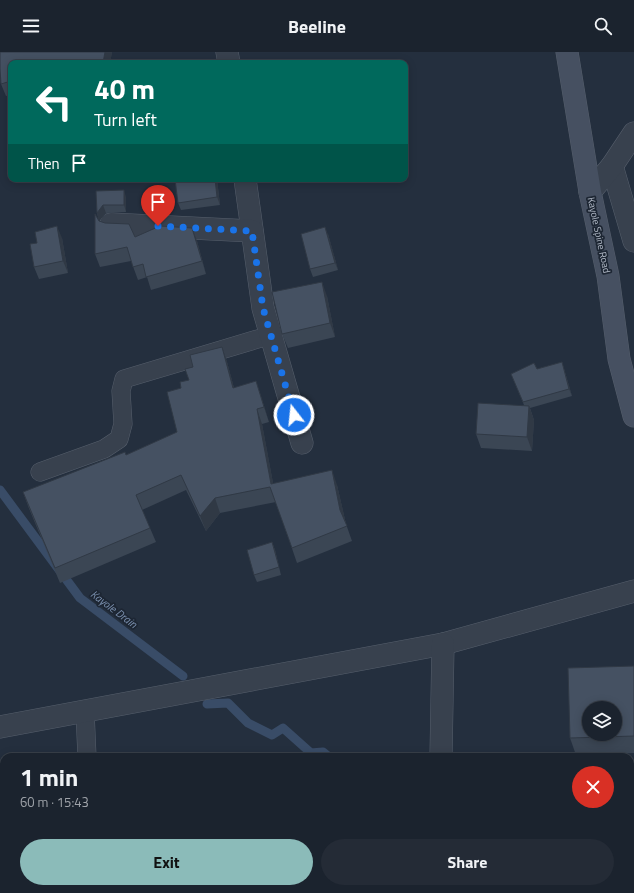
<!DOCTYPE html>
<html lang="en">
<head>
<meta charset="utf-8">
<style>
  :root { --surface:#1b232e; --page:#242b36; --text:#f1f3f6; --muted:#a0a4aa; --line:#39404a; --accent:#8bbbb9 }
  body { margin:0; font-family:"Titillium Web",sans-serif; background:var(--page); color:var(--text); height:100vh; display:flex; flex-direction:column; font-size:15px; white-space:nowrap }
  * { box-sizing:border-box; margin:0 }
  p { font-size:13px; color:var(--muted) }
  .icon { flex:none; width:22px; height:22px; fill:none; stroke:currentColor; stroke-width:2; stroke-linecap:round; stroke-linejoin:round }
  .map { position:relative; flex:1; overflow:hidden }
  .sheet { position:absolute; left:0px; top:701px; width:634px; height:140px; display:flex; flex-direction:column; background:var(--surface); border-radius:12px 12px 0 0; box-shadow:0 2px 10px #0003,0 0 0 1px var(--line) }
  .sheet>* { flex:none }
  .guide { position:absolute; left:8px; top:8px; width:400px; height:122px; border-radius:8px; box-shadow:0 2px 10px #0003,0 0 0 1px var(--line); background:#00695c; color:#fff; overflow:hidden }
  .tools { position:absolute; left:582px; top:649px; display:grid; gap:8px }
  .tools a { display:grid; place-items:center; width:40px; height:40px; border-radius:50%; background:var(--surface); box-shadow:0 2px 10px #0003,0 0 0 1px var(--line); font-size:20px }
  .pin { position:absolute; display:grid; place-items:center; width:34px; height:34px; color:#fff; margin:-41px -17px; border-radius:50% 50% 50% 0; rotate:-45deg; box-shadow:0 0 4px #0007 }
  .pin .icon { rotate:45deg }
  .me { position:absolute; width:44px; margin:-22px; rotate:344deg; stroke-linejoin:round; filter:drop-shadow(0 0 3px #0008) }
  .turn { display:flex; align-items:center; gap:14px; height:84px; padding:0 20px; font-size:18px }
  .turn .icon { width:52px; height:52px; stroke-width:2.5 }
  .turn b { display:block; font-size:28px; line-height:34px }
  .then { display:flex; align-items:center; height:38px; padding:0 20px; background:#0003; gap:8px; font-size:15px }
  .round { display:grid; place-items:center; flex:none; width:42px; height:42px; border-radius:21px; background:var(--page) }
  .headline { display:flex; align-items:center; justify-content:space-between; height:68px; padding:0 20px }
  h1 { font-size:24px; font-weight:700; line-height:30px }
  .button { display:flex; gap:8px; margin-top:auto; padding:8px 20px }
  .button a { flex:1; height:46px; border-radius:24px; background:var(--accent); color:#111; font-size:16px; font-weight:700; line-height:46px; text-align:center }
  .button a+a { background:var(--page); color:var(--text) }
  header { display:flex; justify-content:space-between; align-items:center; height:52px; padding:0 20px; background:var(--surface); font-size:18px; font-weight:700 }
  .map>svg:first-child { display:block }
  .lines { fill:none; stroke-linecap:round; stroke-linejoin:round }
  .stream { stroke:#394c67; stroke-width:9 }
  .service-casing { stroke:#565f6c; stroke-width:19 }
  .minor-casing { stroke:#565f6c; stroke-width:23 }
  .secondary-casing { stroke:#565f6c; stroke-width:23 }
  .service { stroke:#38414e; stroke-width:18 }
  .minor { stroke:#38414e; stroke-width:22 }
  .secondary { stroke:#465061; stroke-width:22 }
  .wall { fill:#3b4654 }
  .shaded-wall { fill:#303945 }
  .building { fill:#455162; stroke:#303945; fill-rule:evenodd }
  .route { stroke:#1a73e8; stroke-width:7; stroke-dasharray:0 12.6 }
  .labels { text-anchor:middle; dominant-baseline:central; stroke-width:3.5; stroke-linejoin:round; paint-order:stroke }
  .street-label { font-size:10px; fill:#b4bcc9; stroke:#1d2633 }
  .water-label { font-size:11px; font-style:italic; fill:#7c92b1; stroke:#1d2633 }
</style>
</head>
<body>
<header><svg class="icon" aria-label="menu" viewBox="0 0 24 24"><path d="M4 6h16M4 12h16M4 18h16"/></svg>Beeline<svg class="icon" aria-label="search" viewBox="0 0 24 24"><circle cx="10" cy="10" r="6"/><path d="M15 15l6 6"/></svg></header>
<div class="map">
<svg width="634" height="841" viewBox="0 0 634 841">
  <rect width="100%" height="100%" fill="#242f3e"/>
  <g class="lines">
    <!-- stream -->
    <g class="stream">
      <path d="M 0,438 L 80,546 L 183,624"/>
      <path d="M 207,652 L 228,651 L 248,671 L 272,683 L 283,676 L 311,701 L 323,700 L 329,705"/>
      <path d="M 308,837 L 313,841"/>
    </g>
    <!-- service casing -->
    <g class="service-casing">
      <g id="service">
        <path d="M 40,420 L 104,397 L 119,387 L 123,372 L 121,339 L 124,327 L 271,283"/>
        <path d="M 85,659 L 87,705"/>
        <path d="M 95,837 L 96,841"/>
      </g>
    </g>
    <!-- minor casing -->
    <g class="minor-casing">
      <g id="minor">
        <path d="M 227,0 L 229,11"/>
        <path d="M 612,114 L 634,189"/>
        <path d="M 245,127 L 263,256 L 302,391"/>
        <path d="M 590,140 L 612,114 L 634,81"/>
        <path d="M 111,172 L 252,179"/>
        <path d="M 0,675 L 443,592 L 634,539"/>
        <path d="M 441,705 L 443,592"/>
        <path d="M 421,841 L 423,837"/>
      </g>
    </g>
    <!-- secondary casing -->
    <g class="secondary-casing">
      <path id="secondary" d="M 567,0 L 590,140 L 608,224 L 619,307 L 634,364"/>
    </g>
    <!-- service -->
    <use href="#service" class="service"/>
    <!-- minor -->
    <use href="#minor" class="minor"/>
    <!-- secondary -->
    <use href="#secondary" class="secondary"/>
  </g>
  <!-- wall -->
  <g class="wall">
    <path d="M 0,0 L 112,0 L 110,11 L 11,11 L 11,43 L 6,44 L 1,32 L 0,20 Z"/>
    <path d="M 175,127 L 217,127 L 220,153 L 181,158 L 178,151 Z"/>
    <path d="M 96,139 L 126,145 L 126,160 L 106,161 L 99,169 L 97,161 Z"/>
    <path d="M 99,169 L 135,185 L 197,189 L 206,222 L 151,238 L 147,225 L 138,228 L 131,209 L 100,215 L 95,202 Z"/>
    <path d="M 328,182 L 338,218 L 313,225 L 310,217 Z"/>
    <path d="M 62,186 L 68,221 L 39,227 L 34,215 Z"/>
    <path d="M 327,244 L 335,285 L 288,296 L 282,282 Z"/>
    <path d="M 222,295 L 227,310 L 234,336 L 256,329 L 269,370 L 262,372 L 273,431 L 337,433 L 346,472 L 352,489 L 297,511 L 276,450 L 220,461 L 206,479 L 186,438 L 142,458 L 150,476 L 156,490 L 60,531 L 28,454 L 23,440 L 126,403 L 177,380 L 181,336 L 189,328 L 193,315 Z"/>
    <path d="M 562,310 L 572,344 L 530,356 L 534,368 L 532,399 L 481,396 L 476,382 L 524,353 L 511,322 L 537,317 Z"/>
    <path d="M 272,490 L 275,498 L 281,523 L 257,530 L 254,523 Z"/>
    <path d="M 634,614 L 634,701 L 576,703 L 570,686 Z"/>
    <path d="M 4,743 L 4,790 L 0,791 L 0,744 Z"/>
    <path d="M 453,837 L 630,837 L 634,841 L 452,841 Z"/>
  </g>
  <!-- shaded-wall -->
  <g class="shaded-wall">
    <path d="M 105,0 L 112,0 L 110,11 L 103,11 Z"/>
    <path d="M 215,127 L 217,127 L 220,153 L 217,145 Z"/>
    <path d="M 124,138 L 126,145 L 126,160 L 124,153 Z"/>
    <path d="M 103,153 L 106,161 L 99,169 L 97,161 Z"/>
    <path d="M 57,174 L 62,186 L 68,221 L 63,209 Z"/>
    <path d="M 325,175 L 328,182 L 338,218 L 335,211 Z"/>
    <path d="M 192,176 L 197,189 L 206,222 L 202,209 Z"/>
    <path d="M 322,230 L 327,244 L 335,285 L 330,271 Z"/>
    <path d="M 222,295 L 227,310 L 238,351 L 233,336 Z"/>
    <path d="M 562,310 L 564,317 L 572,344 L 569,337 Z"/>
    <path d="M 256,329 L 261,344 L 269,370 L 264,355 Z"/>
    <path d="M 529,354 L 534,368 L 532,399 L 527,385 Z"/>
    <path d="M 257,357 L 262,372 L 276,447 L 271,432 Z"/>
    <path d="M 332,418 L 337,433 L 346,472 L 340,458 Z"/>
    <path d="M 215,446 L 220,461 L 206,479 L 200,464 Z"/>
    <path d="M 272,490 L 275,498 L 281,523 L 279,515 Z"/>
    <path d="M 631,754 L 634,763 L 634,784 L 630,785 L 630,761 Z"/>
    <path d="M 505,837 L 507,837 L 509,841 L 504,841 Z"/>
  </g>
  <!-- building -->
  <g class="building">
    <path d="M 0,0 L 105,0 L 103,11 L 11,11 L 11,29 L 1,32 L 0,17 Z"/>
    <path d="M 175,127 L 215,127 L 217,145 L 178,151 Z"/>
    <path d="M 124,138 L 124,153 L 103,153 L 97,161 L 96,139 Z"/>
    <path d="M 95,162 L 99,169 L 105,171 L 129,172 L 135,185 L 160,174 L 192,176 L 202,209 L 146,225 L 143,212 L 133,215 L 127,195 L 95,202 Z"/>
    <path d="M 57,174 L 63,209 L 34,215 L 30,192 L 37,191 L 35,180 Z"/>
    <path d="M 325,175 L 335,211 L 310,217 L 301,182 Z"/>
    <path d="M 322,230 L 330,271 L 282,282 L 272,240 Z"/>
    <path d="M 222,295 L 233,336 L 256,329 L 264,355 L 257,357 L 271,432 L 332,418 L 340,458 L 347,474 L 292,496 L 270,435 L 215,446 L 200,464 L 181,423 L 136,443 L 150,476 L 55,516 L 23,440 L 125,400 L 126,403 L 177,380 L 167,340 L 181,336 L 180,330 L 189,328 L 185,317 L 193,315 L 190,303 Z"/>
    <path d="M 562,310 L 569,337 L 523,350 L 511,322 L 534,311 L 537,317 Z"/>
    <path d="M 478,351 L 529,354 L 527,385 L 476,382 Z"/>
    <path d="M 272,490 L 279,515 L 254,523 L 247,498 Z"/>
    <path d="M 634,614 L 634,684 L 570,686 L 568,616 ZM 589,656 L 615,656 L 615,682 L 589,682 Z"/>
    <path d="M 4,743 L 4,782 L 0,783 L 0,744 Z"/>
    <path d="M 630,779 L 634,779 L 634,841 L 565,841 L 536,837 L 630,837 Z"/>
    <path d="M 453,837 L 505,837 L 504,841 L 452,841 Z"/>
    <path d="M 425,839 L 436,841 L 424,841 Z"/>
  </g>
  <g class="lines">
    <!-- route -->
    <path class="route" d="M 158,174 L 252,179 L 263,256 L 294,363"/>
  </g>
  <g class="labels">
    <!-- street labels -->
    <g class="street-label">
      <text transform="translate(599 183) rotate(78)">Kayole Spine Road</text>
    </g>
    <!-- water labels -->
    <g class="water-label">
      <text transform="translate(114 557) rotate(37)">Kayole Drain</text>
    </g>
  </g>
</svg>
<div class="tools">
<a><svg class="icon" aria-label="layers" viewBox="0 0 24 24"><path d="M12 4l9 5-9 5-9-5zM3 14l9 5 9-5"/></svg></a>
</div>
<div class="pin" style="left:158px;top:174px;background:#d93025"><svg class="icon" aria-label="arrive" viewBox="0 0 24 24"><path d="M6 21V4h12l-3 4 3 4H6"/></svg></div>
<svg class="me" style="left:294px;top:363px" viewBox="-20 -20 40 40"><circle r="17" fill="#1a73e8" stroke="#fff" stroke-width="3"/><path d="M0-11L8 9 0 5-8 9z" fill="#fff"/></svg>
<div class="guide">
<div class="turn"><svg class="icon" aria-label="left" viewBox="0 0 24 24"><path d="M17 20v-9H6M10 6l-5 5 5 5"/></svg><div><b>40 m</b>Turn left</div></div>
<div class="then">Then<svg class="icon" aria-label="arrive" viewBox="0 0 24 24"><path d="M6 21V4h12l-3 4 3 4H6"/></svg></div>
</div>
<section class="sheet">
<div class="headline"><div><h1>1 min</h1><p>60 m · 15:43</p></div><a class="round" style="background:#d93025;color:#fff"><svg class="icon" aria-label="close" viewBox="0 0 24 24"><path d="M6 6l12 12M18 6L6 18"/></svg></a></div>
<div class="button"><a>Exit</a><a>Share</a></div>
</section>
</div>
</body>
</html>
